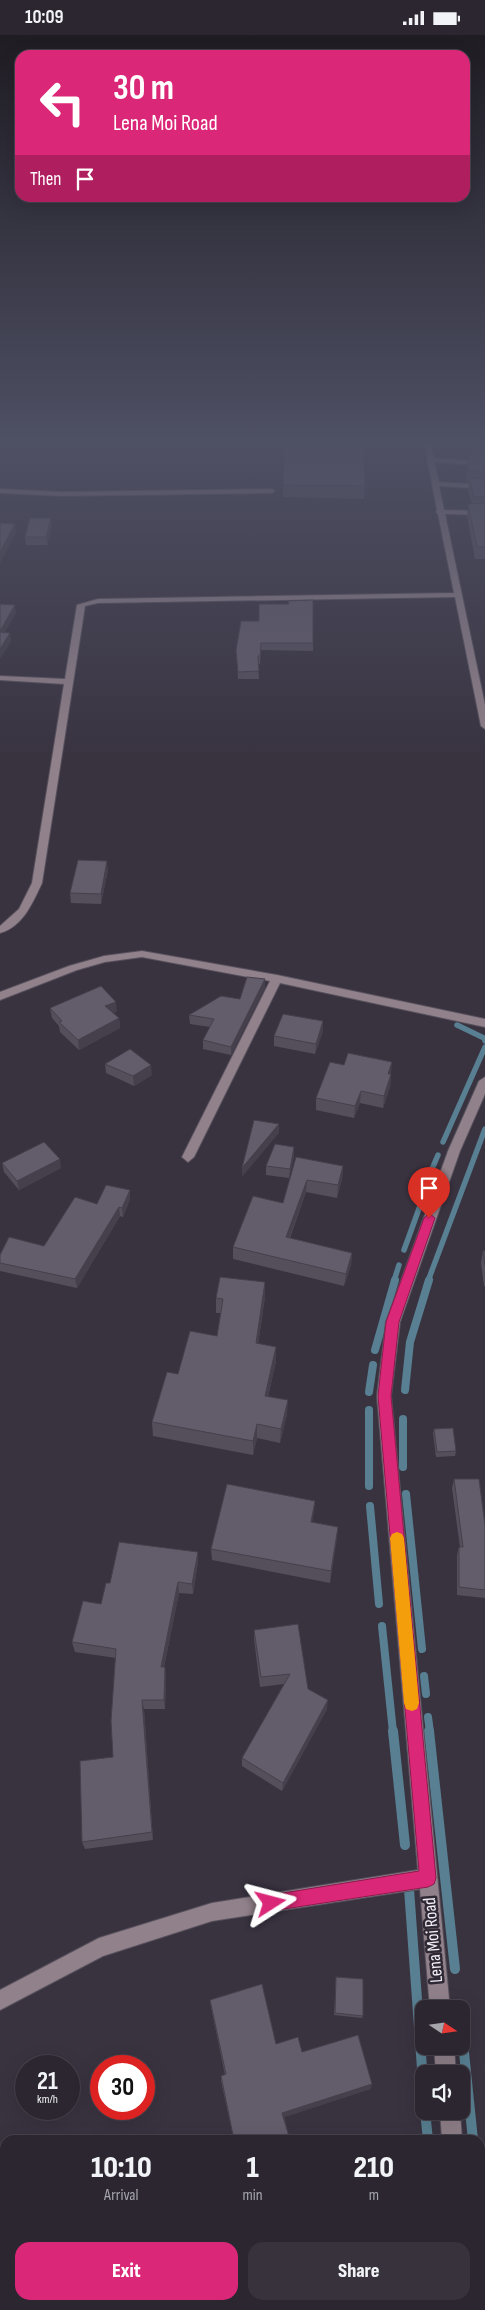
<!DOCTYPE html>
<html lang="en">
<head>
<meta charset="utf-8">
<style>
  :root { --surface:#2b2630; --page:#37323c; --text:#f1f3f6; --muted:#a6a5ab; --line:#47434c; --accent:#db2777 }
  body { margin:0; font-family:"Sofia Sans Condensed",sans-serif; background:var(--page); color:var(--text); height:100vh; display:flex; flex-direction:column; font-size:19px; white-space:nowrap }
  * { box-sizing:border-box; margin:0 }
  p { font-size:16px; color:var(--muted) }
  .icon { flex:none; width:28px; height:28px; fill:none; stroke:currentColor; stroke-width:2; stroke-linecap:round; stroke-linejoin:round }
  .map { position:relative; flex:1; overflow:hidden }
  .details { position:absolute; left:0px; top:2100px; width:485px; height:175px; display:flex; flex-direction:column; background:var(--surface); border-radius:15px 15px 0 0; box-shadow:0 5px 20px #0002,0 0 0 1px var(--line) }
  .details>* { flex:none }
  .top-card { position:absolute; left:15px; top:15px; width:455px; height:152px; border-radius:15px; box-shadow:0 5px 20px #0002,0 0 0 1px var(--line); background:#db2777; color:#fff; overflow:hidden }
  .needle { width:32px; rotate:103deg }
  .tools { position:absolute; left:415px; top:1965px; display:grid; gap:10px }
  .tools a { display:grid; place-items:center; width:55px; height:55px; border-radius:10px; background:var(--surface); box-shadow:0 5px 20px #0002,0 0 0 1px var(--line); font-size:25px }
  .speed { position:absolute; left:15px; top:2020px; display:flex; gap:10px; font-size:25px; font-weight:700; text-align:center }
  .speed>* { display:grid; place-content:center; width:65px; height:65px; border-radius:50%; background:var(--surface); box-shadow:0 5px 20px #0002,0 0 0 1px var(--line); line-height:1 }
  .speed small { font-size:12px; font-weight:400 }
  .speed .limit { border:8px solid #d22; background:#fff; color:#111 }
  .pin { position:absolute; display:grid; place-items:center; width:42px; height:42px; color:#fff; margin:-51px -21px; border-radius:50% 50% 50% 0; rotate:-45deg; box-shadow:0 0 5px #0007 }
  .pin .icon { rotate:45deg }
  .me { position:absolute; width:55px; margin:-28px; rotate:81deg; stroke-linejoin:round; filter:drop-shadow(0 0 4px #0008) }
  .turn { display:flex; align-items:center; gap:18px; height:105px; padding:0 15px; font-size:22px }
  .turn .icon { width:65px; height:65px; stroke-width:2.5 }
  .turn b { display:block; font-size:35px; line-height:42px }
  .then { display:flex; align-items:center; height:48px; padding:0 15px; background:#0003; gap:10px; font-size:19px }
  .eta { display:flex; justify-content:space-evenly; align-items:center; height:85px; text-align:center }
  .eta b { font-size:30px; font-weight:800; line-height:35px }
  .cta { display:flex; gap:10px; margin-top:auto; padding:10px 15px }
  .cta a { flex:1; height:58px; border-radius:15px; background:var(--accent); color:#fff; font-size:20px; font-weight:800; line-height:58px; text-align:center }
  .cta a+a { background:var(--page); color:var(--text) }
  .status { display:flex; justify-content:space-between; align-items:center; height:35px; padding:0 25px; background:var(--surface); direction:ltr }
  .status svg { height:14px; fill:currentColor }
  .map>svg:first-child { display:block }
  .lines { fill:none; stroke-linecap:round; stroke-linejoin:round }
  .stream-far2 { stroke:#588092; stroke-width:5.5 }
  .stream-far1 { stroke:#588092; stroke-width:8 }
  .stream { stroke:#588092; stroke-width:10 }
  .minor-casing { stroke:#57515d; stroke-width:2 }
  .minor { fill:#91818a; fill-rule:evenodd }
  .wall { fill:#554f5c }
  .shaded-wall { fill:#45404b }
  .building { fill:#635c6b; stroke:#45404b }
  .route { fill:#db2777; stroke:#8e194d }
  .slow { fill:#f59e0b }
  .labels { text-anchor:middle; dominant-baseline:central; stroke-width:5; stroke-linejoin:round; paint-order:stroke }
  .near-street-label { font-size:18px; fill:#f3eff8; stroke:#2f2935 }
</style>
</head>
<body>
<div class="status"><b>10:09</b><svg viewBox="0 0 49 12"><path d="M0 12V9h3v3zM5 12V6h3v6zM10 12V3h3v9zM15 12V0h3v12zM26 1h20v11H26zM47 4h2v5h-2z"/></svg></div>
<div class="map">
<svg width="485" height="2275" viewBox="0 0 485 2275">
  <rect width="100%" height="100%" fill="#393340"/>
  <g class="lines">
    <!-- stream-far2 -->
    <g class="stream-far2">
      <path d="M 457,990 L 484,1003 L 485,1006"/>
      <path d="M 443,1107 L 485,1012"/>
      <path d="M 432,1134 L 438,1120"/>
      <path d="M 404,1215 L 429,1146"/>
      <path d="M 394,1246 L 399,1230"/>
      <path d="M 428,1246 L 485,1094"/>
    </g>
    <!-- stream-far1 -->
    <g class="stream-far1">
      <path d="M 375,1315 L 395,1245"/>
      <path d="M 405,1355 L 410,1307 L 429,1245"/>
      <path d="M 369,1357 L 373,1330"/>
      <path d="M 369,1375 L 369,1451"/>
      <path d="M 403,1384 L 403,1432"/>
      <path d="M 406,1459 L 422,1614"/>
      <path d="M 370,1471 L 379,1569"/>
      <path d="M 382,1591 L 393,1697"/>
      <path d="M 424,1641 L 426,1659"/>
      <path d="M 428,1682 L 430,1697"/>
    </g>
    <!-- stream -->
    <g class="stream">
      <path d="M 393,1696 L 405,1810"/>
      <path d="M 429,1696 L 455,1934"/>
      <path d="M 409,1854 L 424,2061"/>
      <path d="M 460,1972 L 460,1974"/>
      <path d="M 461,1988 L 473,2105"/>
      <path d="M 425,2076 L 428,2105"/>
      <path d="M 480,2168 L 485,2211"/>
    </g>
    <!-- minor casing -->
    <g class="minor-casing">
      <g id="minor">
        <path d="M 424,407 L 430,407 L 434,423 L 485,427 L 485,431 L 434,427 L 439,447 L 485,450 L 485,454 L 439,451 L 444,475 L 485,476 L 485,480 L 445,479 L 485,670 L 485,694 L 481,691 L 455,562 L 98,568 L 85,571 L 42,848 C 33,867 23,892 0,898 L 0,891 L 19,874 L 32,848 L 64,649 L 0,645 L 0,641 L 65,644 L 77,570 L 98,564 L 454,558 L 438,479 L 436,477 L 437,475 Z"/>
        <path d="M 0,454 L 62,457 L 272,454 L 275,456 L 272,458 L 62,461 L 0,458 Z"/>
        <path d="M 142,916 L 277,940 L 485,984 L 485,992 L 280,948 L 194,1122 L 188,1127 L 182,1122 L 270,946 L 142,922 L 105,927 L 77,935 L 0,965 L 0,957 L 69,931 L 104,921 Z"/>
        <path d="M 485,1042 L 485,1059 L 460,1116 L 400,1287 L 391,1361 L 450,1974 L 430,1974 L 420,1854 L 212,1886 L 103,1921 L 0,1975 L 0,1955 L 99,1903 L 212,1868 L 418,1835 L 377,1361 L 386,1287 L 448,1116 L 479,1046 Z"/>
        <path d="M 434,2011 L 454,2011 L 456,2039 L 436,2039 Z"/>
        <path d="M 440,2076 L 460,2076 L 462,2105 L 442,2105 Z"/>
        <rect x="457" y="2270" width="22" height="5"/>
      </g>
    </g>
    <!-- minor -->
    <use href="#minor" class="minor"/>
  </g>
  <!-- wall -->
  <g class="wall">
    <path d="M 485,407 L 485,524 L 475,524 L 467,481 L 468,469 L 472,469 L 468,455 L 469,447 L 466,447 L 466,445 L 467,433 L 471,420 L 472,412 Z"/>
    <path d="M 283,450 L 365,451 L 364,464 L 283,462 Z"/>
    <path d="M 52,491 L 47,510 L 26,510 L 25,502 Z"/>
    <path d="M 313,565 L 313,616 L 261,615 L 260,629 L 258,629 L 259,644 L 238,644 L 236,615 L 259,586 L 288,569 L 288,566 Z"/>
    <path d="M 108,835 L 101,869 L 71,868 L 70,858 Z"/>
    <path d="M 265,944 L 265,952 L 231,1020 L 203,1014 L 203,1005 L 210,992 L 190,989 L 189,980 L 240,964 Z"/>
    <path d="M 50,973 L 117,976 L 113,978 L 119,983 L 120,993 L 79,1015 L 60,997 L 59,991 L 52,983 Z"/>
    <path d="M 323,986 L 323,996 L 315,1019 L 274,1011 L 274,1001 Z"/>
    <path d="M 105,1029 L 152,1040 L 134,1051 L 106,1038 Z"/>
    <path d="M 391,1039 L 390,1052 L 383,1073 L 360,1068 L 354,1083 L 316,1075 L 316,1063 Z"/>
    <path d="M 294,1121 L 289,1143 L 266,1140 L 266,1131 Z"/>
    <path d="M 296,1122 L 343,1131 L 342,1144 L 337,1163 L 306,1157 L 290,1203 L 352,1218 L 351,1230 L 344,1251 L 233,1224 L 233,1212 L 283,1168 Z"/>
    <path d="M 2,1128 L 61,1133 L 19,1155 L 4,1137 Z"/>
    <path d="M 130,1155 L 130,1164 L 123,1182 L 120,1181 L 77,1253 L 0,1236 L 0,1220 L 44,1211 L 97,1169 Z"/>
    <path d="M 483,1216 L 485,1216 L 485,1251 L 484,1251 L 481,1228 Z"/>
    <path d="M 265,1247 L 265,1262 L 258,1309 L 276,1312 L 276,1326 L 268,1362 L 287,1379 L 280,1408 L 257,1403 L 253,1420 L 153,1401 L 152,1387 L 217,1301 L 221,1278 L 216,1278 L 216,1263 Z"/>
    <path d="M 434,1394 L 456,1416 L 455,1421 L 436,1422 L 433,1398 Z"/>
    <path d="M 454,1444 L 485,1490 L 485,1563 L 457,1560 L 457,1520 L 459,1512 L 460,1512 L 452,1453 Z"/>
    <path d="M 315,1466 L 312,1487 L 338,1492 L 330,1548 L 212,1525 L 211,1514 Z"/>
    <path d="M 198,1527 L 193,1559 L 179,1558 L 164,1632 L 166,1641 L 165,1674 L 144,1674 L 153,1805 L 85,1814 L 82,1807 L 113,1722 L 116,1623 L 75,1617 L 72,1607 L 101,1569 L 110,1548 Z"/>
    <path d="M 254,1595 L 327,1674 L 282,1756 L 242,1731 L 242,1723 L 284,1649 L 260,1652 L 254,1604 Z"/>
    <path d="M 336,1942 L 363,1981 L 362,1983 L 334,1980 Z"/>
    <path d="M 210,1965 L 276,2009 L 302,2017 L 372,2049 L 370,2054 L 284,2082 L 290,2105 L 234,2105 L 221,2046 L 221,2041 L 225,2040 L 211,1972 Z"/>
  </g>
  <!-- shaded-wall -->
  <g class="shaded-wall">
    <path d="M 51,483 L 52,491 L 47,510 L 46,502 Z"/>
    <path d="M 15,489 L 16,498 L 0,528 L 0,517 Z"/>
    <path d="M 15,570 L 16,578 L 0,606 L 0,596 Z"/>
    <path d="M 10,598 L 11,607 L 0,624 L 0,614 Z"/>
    <path d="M 107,826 L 108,835 L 101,869 L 101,859 Z"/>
    <path d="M 265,944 L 265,952 L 231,1020 L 231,1012 Z"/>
    <path d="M 116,967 L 117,976 L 106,981 L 105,971 Z"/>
    <path d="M 119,983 L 120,993 L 79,1015 L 78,1005 Z"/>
    <path d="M 323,986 L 323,996 L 315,1019 L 316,1009 Z"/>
    <path d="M 392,1027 L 391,1039 L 388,1039 Z"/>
    <path d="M 151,1030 L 152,1040 L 134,1051 L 133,1041 Z"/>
    <path d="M 391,1039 L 390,1052 L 383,1073 L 384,1061 Z"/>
    <path d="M 361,1056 L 360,1068 L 354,1083 L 355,1071 Z"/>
    <path d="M 279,1089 L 279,1098 L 242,1142 L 242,1133 Z"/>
    <path d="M 294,1112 L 294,1121 L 289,1143 L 290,1134 Z"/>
    <path d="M 60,1124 L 61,1133 L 19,1155 L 17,1146 Z"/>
    <path d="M 343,1131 L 342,1144 L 337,1163 L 338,1150 Z"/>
    <path d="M 307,1145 L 306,1157 L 285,1214 L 286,1202 Z"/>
    <path d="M 130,1155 L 130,1164 L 123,1182 L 122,1173 Z"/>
    <path d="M 119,1172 L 120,1181 L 77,1253 L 75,1244 Z"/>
    <path d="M 352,1218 L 351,1230 L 344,1251 L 346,1239 Z"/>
    <path d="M 265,1247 L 265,1262 L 256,1323 L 256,1308 Z"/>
    <path d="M 276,1312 L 276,1326 L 265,1375 L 265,1361 Z"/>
    <path d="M 288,1365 L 287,1379 L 280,1408 L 281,1394 Z"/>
    <path d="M 257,1389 L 257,1403 L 253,1420 L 253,1406 Z"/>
    <path d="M 315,1466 L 314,1477 L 310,1499 L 311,1487 Z"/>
    <path d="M 338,1492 L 337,1504 L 330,1548 L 331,1536 Z"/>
    <path d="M 198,1517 L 198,1527 L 193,1559 L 192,1549 Z"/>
    <path d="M 178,1547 L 179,1558 L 162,1641 L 161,1632 Z"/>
    <path d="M 165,1632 L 166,1641 L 165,1674 L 164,1665 Z"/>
    <path d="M 142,1665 L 144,1674 L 153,1805 L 152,1797 Z"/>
    <path d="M 328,1665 L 327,1674 L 282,1756 L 283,1748 Z"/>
    <path d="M 372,2049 L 370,2054 L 282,2083 L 282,2078 Z"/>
    <path d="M 263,2270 L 266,2270 L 253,2275 L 253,2274 Z"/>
  </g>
  <!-- building -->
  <g class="building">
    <path d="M 285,407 L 363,407 L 365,451 L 283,450 Z"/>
    <path d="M 473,407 L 485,407 L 485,413 L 472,412 Z"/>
    <path d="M 470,420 L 485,421 L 485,437 L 467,435 Z"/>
    <path d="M 469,443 L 485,444 L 485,462 L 474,462 Z"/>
    <path d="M 485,468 L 485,512 L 477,512 L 468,469 Z"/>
    <path d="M 30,483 L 51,483 L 46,502 L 25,502 Z"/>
    <path d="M 0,488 L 15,489 L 0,517 Z"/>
    <path d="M 313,565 L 313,608 L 261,608 L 260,621 L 258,621 L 259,636 L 238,637 L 236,615 L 241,586 L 259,586 L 259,569 L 289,569 L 288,566 Z"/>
    <path d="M 0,569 L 15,570 L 0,596 Z"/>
    <path d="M 0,597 L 10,598 L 0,614 Z"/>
    <path d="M 78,825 L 107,826 L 101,859 L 70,858 Z"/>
    <path d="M 247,942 L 265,944 L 231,1012 L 203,1005 L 214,984 L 189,980 L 221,961 L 240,964 Z"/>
    <path d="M 101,951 L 116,967 L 105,971 L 119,983 L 78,1005 L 59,987 L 62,986 L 50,973 Z"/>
    <path d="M 283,979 L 323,986 L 316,1009 L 274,1001 Z"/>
    <path d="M 130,1014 L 151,1030 L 133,1041 L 105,1029 Z"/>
    <path d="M 348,1018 L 392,1027 L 388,1039 L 391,1039 L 384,1061 L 361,1056 L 355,1071 L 316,1063 L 330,1027 L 344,1030 Z"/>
    <path d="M 254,1085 L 279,1089 L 242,1133 Z"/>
    <path d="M 44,1107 L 60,1124 L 17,1146 L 2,1128 Z"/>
    <path d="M 275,1109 L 294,1112 L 290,1134 L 266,1131 Z"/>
    <path d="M 296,1122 L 343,1131 L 338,1150 L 307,1145 L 286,1202 L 352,1218 L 346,1239 L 233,1212 L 253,1161 L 283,1168 Z"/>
    <path d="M 106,1150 L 130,1155 L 122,1173 L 119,1172 L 75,1244 L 0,1228 L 0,1220 L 9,1202 L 44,1211 L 75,1162 L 97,1169 Z"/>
    <path d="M 483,1216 L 485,1216 L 485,1230 Z"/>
    <path d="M 220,1242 L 265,1247 L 256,1308 L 276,1312 L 265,1361 L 288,1365 L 281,1394 L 257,1389 L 253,1406 L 152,1387 L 167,1337 L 178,1339 L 190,1296 L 217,1301 L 223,1264 L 216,1263 Z"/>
    <path d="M 453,1393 L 456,1416 L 437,1417 L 434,1394 Z"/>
    <path d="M 454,1444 L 479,1444 L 485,1490 L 485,1555 L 459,1552 L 459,1512 L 463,1512 Z"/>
    <path d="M 227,1449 L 315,1466 L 311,1487 L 338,1492 L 331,1536 L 211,1514 Z"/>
    <path d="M 119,1507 L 198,1517 L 192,1549 L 178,1547 L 161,1632 L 165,1632 L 164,1665 L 142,1665 L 152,1797 L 82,1807 L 80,1726 L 113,1722 L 111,1686 L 116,1614 L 72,1607 L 83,1566 L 101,1569 L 106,1548 L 110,1548 Z"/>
    <path d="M 298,1589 L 308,1654 L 328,1665 L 283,1748 L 242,1723 L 290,1639 L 261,1642 L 254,1595 Z"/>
    <path d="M 336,1942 L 363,1944 L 363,1981 L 335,1978 Z"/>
    <path d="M 262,1949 L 276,2009 L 298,2002 L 302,2017 L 358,2000 L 372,2049 L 282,2078 L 290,2105 L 235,2105 L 232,2095 L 221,2041 L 226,2039 L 210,1965 Z"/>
    <path d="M 182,2270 L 263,2270 L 253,2274 L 253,2275 L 183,2275 Z"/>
  </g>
  <!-- sky -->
  <linearGradient id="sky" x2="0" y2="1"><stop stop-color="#1f1c23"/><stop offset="0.56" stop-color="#4e5064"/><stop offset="1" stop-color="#4e5064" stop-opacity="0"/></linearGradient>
  <rect width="485" height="726" fill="url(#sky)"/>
  <!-- route -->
  <path class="route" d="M 429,1178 L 435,1183 L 399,1287 L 391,1361 L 436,1843 L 434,1849 L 428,1852 L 271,1876 L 265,1874 L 262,1868 L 265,1862 L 271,1860 L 419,1836 L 378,1361 L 386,1287 L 424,1183 Z"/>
  <!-- slow -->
  <path class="slow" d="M 397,1497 L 402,1499 L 404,1503 L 419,1668 L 417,1674 L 412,1676 L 406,1674 L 404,1668 L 390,1503 L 392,1499 Z"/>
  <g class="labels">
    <!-- near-street labels -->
    <g class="near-street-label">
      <text transform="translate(433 1905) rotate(-95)">Lena Moi Road</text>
    </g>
  </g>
</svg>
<div class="tools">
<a><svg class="needle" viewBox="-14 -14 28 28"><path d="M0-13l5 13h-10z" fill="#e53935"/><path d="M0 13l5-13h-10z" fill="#a6a5ab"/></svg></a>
<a><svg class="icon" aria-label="sound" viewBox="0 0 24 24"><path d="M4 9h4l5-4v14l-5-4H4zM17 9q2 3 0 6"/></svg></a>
</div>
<div class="speed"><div>21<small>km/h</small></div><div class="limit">30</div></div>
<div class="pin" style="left:429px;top:1183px;background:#d93025"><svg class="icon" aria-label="arrive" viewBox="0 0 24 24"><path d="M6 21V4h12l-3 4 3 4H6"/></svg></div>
<svg class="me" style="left:271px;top:1868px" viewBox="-20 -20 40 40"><path d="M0-17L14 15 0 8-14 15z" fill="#db2777" stroke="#fff" stroke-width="4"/></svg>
<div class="top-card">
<div class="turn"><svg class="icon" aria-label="left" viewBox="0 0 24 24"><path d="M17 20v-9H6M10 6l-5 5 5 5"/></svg><div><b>30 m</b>Lena Moi Road</div></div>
<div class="then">Then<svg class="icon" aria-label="arrive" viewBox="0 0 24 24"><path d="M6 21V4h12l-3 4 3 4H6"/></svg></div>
</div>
<section class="details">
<div class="eta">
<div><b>10:10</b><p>Arrival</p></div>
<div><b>1</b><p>min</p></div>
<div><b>210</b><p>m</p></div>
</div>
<div class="cta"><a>Exit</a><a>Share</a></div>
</section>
</div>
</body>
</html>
